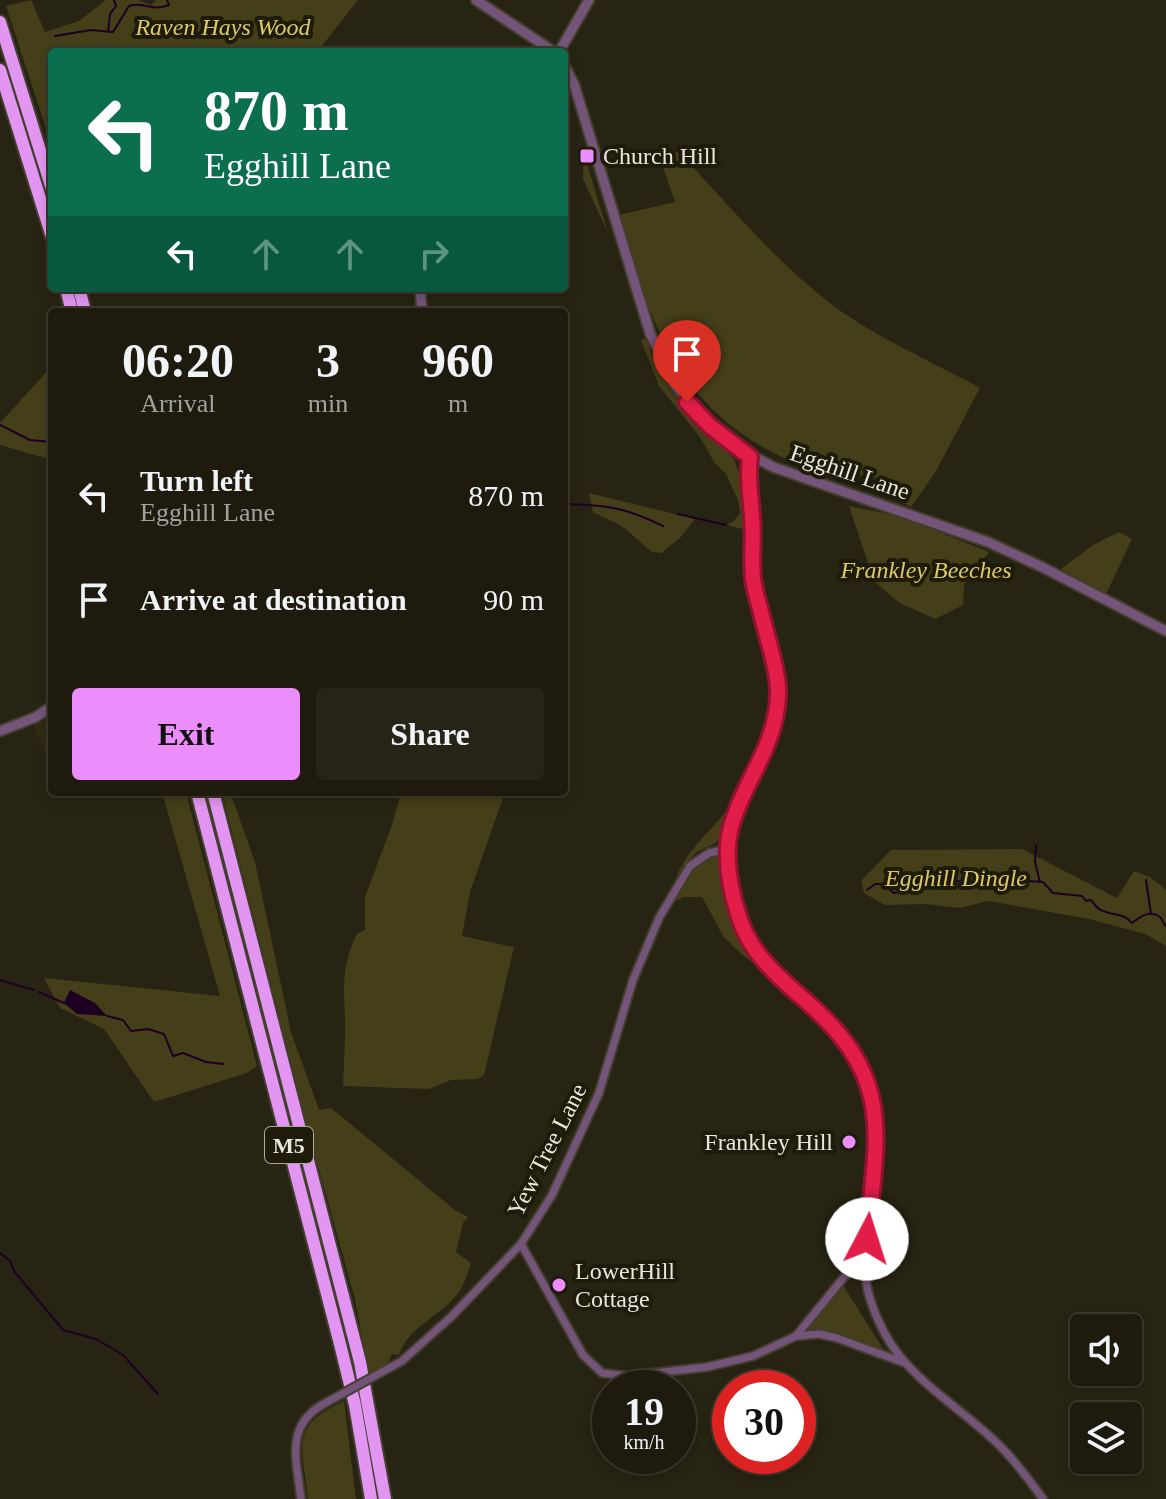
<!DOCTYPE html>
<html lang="en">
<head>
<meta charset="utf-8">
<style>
  :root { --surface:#1e1b0e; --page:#262417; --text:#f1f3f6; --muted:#a1a19e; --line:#3c392e; --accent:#eb8dfc }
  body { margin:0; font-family:"Times New Roman",serif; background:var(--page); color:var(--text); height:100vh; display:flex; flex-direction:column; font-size:30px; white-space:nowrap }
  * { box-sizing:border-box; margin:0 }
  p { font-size:26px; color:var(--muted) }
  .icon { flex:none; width:44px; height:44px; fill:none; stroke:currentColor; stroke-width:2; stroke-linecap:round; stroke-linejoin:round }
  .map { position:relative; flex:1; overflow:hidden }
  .drawer { position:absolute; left:48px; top:308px; width:520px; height:488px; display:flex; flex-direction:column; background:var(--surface); border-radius:8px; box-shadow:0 4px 12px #0003,0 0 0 2px var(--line) }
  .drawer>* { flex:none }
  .top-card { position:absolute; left:48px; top:48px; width:520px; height:244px; border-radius:8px; box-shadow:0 4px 12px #0003,0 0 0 2px var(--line); background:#0b6e4f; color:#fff; overflow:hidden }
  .buttons { position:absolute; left:1070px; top:1314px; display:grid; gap:16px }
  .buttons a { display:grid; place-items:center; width:72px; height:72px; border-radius:8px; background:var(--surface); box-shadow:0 4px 12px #0003,0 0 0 2px var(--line); font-size:40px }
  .speed { position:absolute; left:592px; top:1370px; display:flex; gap:16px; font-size:40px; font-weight:700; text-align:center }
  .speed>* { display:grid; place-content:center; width:104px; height:104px; border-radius:50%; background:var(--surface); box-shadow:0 4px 12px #0003,0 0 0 2px var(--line); line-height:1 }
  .speed small { font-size:20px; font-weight:400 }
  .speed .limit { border:12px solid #d22; background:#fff; color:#111 }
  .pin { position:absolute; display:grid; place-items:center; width:68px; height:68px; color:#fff; margin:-82px -34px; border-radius:50% 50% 50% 0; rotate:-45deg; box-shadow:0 0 8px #0007 }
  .pin .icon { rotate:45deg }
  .me { position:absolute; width:88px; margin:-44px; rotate:5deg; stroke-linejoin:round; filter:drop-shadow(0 0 6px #0008) }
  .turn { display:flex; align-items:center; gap:28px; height:168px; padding:0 24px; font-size:36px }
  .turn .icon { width:104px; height:104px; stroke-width:2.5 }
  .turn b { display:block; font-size:56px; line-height:68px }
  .lanes { display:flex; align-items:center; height:76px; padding:0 24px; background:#0003; justify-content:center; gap:40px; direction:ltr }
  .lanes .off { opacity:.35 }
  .eta { display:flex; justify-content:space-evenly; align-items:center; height:136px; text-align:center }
  .eta b { font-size:48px; font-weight:700; line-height:56px }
  .action { display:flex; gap:16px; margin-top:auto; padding:16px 24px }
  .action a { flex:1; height:92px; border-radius:8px; background:var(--accent); color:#111; font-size:32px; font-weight:700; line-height:92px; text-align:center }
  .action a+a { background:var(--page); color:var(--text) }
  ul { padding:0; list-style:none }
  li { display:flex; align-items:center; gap:24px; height:104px; padding:0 24px }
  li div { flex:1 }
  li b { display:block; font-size:30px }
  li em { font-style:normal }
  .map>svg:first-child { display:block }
  .built { fill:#302b13 }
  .green { fill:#443e19 }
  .water { fill:#1d0023 }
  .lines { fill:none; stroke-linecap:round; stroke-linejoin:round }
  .stream { stroke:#1d0023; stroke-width:2 }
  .minor-casing { stroke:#433f2f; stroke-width:11 }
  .tertiary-casing { stroke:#433f2f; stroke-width:13 }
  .motorway-casing { stroke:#433f2f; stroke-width:16 }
  .minor { stroke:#745579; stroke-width:7 }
  .tertiary { stroke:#745579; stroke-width:9 }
  .motorway { stroke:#e396f1; stroke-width:12 }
  .minor-bridge-casing { stroke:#433f2f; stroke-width:11; stroke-linecap:butt }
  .minor-bridge { stroke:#745579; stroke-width:7 }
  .route-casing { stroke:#92132f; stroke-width:20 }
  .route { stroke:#e11d48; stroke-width:14 }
  .poi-dot { fill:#eb8dfc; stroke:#1e1b0a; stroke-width:3 }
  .labels { text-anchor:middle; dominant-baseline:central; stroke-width:8; stroke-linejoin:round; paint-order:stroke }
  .shield { fill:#1e1b0a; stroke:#acaa9d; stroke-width:2 }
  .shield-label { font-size:22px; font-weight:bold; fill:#e9e7dc }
  .park-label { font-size:24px; font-style:italic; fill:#dcc969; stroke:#1e1b0a }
  .poi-label { font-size:24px; fill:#e9e7dc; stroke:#1e1b0a; text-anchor:start }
  .street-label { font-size:24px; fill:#e9e7dc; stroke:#1e1b0a }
</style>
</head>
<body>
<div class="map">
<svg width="1166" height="1499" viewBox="0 0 1166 1499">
  <rect width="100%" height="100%" fill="#282413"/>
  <!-- built -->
  <path class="built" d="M 52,715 L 52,769 L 34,726 Z"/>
  <!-- green -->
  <g class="green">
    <path d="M 31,0 L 45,32 L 79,21 L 106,0 L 138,0 L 151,5 L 156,0 L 358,0 L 317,52 L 144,52 L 136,46 L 75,47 L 63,52 L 52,52 L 52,56 L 48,58 L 52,85 L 52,147 L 6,6 Z"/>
    <path d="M 678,151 C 730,206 783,271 845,314 C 887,342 936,364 980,388 L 936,471 L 911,507 C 896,500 891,488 879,480 C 864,470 853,478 837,478 C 823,478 809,470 797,464 C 680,414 652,329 619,215 L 675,202 L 660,159 Z"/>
    <path d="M 584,154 L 608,233 L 583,179 Z"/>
    <path d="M 647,337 L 651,353 L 677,399 L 734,459 L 739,473 L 747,530 L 726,525 L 733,522 L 740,513 L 738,500 L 726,474 L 714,462 L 700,437 L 659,386 L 641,340 Z"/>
    <path d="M 52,366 L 52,460 L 0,445 L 0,423 Z"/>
    <path d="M 589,493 L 695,519 L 680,538 L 661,553 L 652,552 L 622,526 L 593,512 Z"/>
    <path d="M 849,506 L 899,516 L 989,552 L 964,585 L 963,605 L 935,619 L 898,602 L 874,581 Z"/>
    <path d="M 1119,532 L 1132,539 L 1106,594 L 1061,569 L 1093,545 Z"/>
    <path d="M 162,792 L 186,792 L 257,1066 L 247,1073 L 154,1102 L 104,1029 L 60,1008 L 44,978 L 220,996 Z"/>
    <path d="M 222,792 L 230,792 L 255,862 L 291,1032 L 319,1110 L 331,1108 L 455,1210 L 468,1217 L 463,1223 L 456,1252 L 471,1263 C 468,1272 465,1284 459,1292 C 442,1316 408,1326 399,1355 L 392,1354 L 387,1366 L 369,1375 L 355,1299 L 304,1115 Z"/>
    <path d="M 401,792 L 505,792 L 470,892 L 462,936 L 514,947 L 484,1075 L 478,1079 L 451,1080 L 429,1089 L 343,1086 C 344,1065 345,1043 345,1022 C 344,987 341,967 357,934 L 365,930 L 365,897 L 393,822 Z"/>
    <path d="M 736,798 L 723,837 L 712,845 L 696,852 L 676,878 C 689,845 717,827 736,798 Z"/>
    <path d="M 1022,849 L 1117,898 L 1134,871 L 1150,877 L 1166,890 L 1166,946 L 1145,934 L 1089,919 L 988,901 L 960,908 L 926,904 L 885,905 L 864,893 L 861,881 L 891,850 Z"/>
    <path d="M 716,853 L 723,856 C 726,880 728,904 739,926 C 746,941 762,955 764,971 L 740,953 L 723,936 L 702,897 L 684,897 L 671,903 C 683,881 693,866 716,853 Z"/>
    <path d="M 843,1285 L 883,1349 C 858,1340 832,1331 805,1331 Z"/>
    <path d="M 344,1401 L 356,1499 L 308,1499 C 303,1445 288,1427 344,1401 Z"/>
  </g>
  <!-- water -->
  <path class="water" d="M 70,990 L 95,1003 L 107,1016 L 77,1014 L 64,1003 Z"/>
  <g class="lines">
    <!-- stream -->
    <g class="stream">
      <path d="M 108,32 L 110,14 L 116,6 L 114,0"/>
      <path d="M 55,36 L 91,30 L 113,32 L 129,6 C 143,1 152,12 169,5 L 167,0"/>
      <path d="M 0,425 L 30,440 L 52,442"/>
      <path d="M 564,504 C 607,505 624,507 663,526"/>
      <path d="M 678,514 L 726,525"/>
      <path d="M 1036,846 L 1035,862 L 1040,882"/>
      <path d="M 1146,880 L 1151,914"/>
      <path d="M 867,890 L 875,884 L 883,884 L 894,893 L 918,887 L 928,881 L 958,881 L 973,885 L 991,882 L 1019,885 L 1028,881 L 1043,882 L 1053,893 L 1082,896 L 1086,901 L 1091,900 C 1094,903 1096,908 1101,910 C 1111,916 1124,912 1132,923 C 1140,917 1150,909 1160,917 C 1163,920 1163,924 1166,926"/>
      <path d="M 0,980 L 34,990"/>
      <path d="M 39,992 L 64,1003"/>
      <path d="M 107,1016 L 123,1020 L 131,1031 L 148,1029 L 164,1034 L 173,1056 L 183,1053 L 206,1062 L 223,1064"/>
      <path d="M 0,1253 L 10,1261 L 14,1271 L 63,1330 L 96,1339 L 123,1355 L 158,1394"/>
    </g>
    <!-- minor casing -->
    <g class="minor-casing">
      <g id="minor">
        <path d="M 750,457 C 747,480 752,500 753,523 C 753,543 750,564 754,584 C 763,625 782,671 777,714 C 775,734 766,753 757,771 C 729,827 717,858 740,920 C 767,995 859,1018 874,1102 C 881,1145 871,1192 868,1235 C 867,1247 864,1259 865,1271 C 866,1293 875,1315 885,1334 C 911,1382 964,1409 1001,1447 C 1017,1463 1030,1481 1043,1499"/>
        <path d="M 521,1244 L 583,1355 L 602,1373 L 628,1376 L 707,1367 L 753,1356 L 796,1336 L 819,1334 L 837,1338 L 902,1362"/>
        <path d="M 796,1336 L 845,1276 L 855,1270 L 865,1270"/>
        <path d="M 391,1367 L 402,1361 L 452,1316 L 521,1244 L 552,1195 L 599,1093 L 633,980 L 659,918 L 690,866 L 709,853 L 728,849"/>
        <path d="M 301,1499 C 296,1457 284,1423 329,1401"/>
      </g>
    </g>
    <!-- tertiary casing -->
    <g class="tertiary-casing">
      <g id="tertiary">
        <path d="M 476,0 L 554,52"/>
        <path d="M 559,52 L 589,0"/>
        <path d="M 564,65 L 574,84 L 650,333 L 675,385 L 701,418 L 729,443 L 773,467 L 988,542 L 1042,567 L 1166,631"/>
        <path d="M 420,288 L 422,312"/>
        <path d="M 0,731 L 36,717 L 52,706"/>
      </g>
    </g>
    <!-- motorway casing -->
    <g class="motorway-casing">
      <g id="motorway">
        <path d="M 0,22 L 52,189"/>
        <path d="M 0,70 L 52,237"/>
        <path d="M 66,288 L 72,312"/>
        <path d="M 79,288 L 85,312"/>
        <path d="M 197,792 L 340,1344 L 355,1405 L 371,1499"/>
        <path d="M 213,792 L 360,1362 L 385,1499"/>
      </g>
    </g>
    <!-- minor -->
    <use href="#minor" class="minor"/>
    <!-- tertiary -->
    <use href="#tertiary" class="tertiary"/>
    <!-- motorway -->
    <use href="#motorway" class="motorway"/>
    <!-- minor-bridge casing -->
    <g class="minor-bridge-casing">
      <path id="minor-bridge" d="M 329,1401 L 391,1367"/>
    </g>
    <!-- minor-bridge -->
    <use href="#minor-bridge" class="minor-bridge"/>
  </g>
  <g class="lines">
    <!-- route casing -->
    <g class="route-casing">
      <path id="route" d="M 687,402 L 710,426 L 750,457 C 747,478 751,496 752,517 C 754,538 751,558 753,578 C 754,588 757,598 760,608 C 765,632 780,674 778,697 C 775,749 744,780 731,827 C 723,857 730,889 739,917 C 750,953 779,978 806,1001 C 895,1078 877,1134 867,1239"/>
    </g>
    <!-- route -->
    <use href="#route" class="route"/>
  </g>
  <!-- markers -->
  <g class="poi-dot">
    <rect x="579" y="148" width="16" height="16" rx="4"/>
    <circle cx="849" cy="1142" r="8"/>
    <circle cx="559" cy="1285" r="8"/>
  </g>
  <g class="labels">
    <!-- shield labels -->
    <rect class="shield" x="265" y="1127" width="48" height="36" rx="6"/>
    <g class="shield-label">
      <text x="289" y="1145">M5</text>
    </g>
    <!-- park labels -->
    <g class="park-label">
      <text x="223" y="27">Raven Hays Wood</text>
      <text x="926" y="570">Frankley Beeches</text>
      <text x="956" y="878">Egghill Dingle</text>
    </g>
    <!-- poi labels -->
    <g class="poi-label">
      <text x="603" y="156">Church Hill</text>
      <text x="833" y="1142" text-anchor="end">Frankley Hill</text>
      <text x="575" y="1271">LowerHill<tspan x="575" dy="28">Cottage</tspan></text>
    </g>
    <!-- street labels -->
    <g class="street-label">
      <text transform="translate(850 472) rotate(19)">Egghill Lane</text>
      <text transform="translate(547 1150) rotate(-63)">Yew Tree Lane</text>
    </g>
  </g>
</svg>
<div class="buttons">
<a><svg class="icon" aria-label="sound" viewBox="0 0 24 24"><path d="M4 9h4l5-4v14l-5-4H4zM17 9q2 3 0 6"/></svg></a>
<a><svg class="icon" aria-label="layers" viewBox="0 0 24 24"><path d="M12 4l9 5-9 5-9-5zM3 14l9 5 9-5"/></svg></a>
</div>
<div class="speed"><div>19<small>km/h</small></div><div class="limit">30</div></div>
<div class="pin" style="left:687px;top:402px;background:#d93025"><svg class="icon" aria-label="arrive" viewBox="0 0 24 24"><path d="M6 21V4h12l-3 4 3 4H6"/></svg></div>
<svg class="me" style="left:867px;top:1239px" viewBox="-20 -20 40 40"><circle r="19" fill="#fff"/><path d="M0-13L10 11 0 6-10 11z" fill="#e11d48"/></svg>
<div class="top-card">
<div class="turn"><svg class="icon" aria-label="left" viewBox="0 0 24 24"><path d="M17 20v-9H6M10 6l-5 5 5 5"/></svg><div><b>870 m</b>Egghill Lane</div></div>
<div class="lanes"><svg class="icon" aria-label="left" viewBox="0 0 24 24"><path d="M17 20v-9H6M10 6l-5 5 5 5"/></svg><svg class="icon off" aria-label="ahead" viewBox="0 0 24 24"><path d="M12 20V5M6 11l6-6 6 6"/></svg><svg class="icon off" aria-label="ahead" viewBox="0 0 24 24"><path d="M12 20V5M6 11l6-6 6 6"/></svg><svg class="icon off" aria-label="right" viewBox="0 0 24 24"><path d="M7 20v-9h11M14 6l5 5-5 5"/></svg></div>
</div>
<section class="drawer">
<div class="eta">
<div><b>06:20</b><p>Arrival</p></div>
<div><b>3</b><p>min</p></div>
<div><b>960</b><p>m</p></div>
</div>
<ul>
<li><svg class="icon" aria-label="left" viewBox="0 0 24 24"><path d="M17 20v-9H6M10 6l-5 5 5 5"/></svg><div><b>Turn left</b><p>Egghill Lane</p></div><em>870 m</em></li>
<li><svg class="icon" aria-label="arrive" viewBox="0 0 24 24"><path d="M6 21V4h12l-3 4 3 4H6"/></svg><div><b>Arrive at destination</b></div><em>90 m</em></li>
</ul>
<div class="action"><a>Exit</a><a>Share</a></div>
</section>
</div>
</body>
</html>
